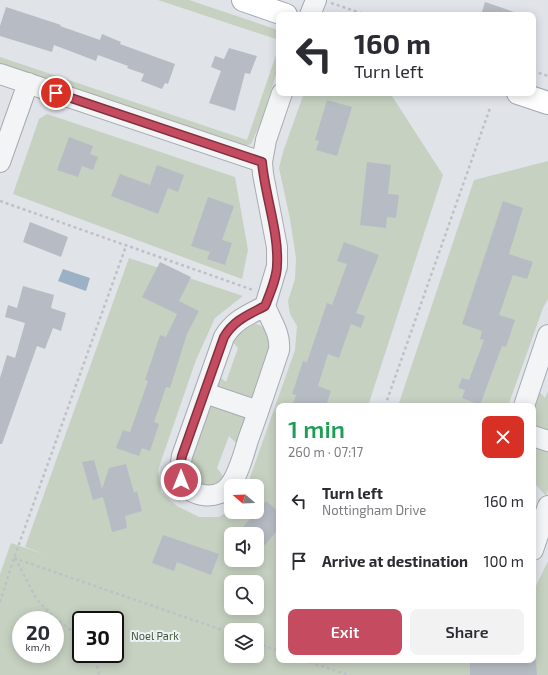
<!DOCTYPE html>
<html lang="en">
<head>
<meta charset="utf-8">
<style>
  :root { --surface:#fff; --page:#f2f2f3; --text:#2b2b33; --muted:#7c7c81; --accent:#c54c60 }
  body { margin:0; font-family:"Exo 2",sans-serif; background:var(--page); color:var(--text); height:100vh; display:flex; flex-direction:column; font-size:15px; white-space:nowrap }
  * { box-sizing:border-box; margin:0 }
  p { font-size:13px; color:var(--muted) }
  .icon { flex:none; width:22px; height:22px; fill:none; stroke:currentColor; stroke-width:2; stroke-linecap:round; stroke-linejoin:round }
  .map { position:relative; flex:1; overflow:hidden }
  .panel { position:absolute; left:276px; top:403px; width:260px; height:260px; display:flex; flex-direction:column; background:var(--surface); border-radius:8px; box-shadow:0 2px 10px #0003 }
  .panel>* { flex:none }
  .hud { position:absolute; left:276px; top:12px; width:260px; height:84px; border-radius:8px; box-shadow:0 2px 10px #0003; background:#fff; color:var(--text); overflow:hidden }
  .needle { width:26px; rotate:289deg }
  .tools { position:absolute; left:224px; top:479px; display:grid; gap:8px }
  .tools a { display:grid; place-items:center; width:40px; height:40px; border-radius:8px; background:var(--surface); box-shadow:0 2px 10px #0003; font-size:20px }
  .speed { position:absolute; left:12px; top:611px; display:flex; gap:8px; font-size:20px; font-weight:700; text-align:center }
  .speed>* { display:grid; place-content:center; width:52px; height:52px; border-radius:50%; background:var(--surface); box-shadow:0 2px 10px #0003; line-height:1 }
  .speed small { font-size:10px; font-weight:400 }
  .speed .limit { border:2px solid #111; border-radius:6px; background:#fff; color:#111 }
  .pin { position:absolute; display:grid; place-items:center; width:34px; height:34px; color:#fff; margin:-17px; border:2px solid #fff; border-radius:50%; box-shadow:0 1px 4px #0007 }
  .me { position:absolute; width:44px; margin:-22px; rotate:0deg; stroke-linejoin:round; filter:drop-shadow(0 0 3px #0008) }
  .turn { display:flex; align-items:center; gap:14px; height:84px; padding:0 12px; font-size:18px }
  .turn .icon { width:52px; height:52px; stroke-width:2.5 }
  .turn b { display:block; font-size:28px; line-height:34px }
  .round { display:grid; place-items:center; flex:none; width:42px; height:42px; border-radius:8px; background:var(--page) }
  .head { display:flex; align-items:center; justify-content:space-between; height:68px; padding:0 12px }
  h1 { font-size:24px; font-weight:600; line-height:30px; color:#1e9e55 }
  .primary-button { display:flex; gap:8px; margin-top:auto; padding:8px 12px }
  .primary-button a { flex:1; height:46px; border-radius:8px; background:var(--accent); color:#fff; font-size:16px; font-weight:600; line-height:46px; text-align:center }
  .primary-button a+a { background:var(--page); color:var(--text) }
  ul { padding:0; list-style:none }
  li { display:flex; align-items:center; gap:12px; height:60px; padding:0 12px }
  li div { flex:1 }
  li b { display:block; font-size:15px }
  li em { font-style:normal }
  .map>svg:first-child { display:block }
  .green { fill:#c6d1c1; fill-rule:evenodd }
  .water { fill:#9db1c6 }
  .building { fill:#b7bcc4 }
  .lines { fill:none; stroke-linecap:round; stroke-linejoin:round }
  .minor-casing { stroke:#a6aab2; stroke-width:22 }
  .major-casing { stroke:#a0a8b3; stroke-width:24 }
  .path { stroke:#bec1c6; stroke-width:2.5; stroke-dasharray:3 3; stroke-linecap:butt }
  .minor { stroke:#f2f4f6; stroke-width:20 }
  .major { stroke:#fff; stroke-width:22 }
  .route-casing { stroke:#80313e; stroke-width:10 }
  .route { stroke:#c54c60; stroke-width:7 }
  .labels { text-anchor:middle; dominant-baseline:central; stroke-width:4; stroke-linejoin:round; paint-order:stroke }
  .park-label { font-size:11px; fill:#3f5938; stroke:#eff2f6 }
</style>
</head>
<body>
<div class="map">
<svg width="548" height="675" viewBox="0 0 548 675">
  <rect width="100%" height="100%" fill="#e0e3e8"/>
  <!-- green -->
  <g class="green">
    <path d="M 158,0 L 189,0 L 275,29 L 279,32 L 279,40 Z"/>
    <path d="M 279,46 L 279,65 L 261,122 L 251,144 L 240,148 L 0,64 L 0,57 L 247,140 Z"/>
    <path d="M 304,93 L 390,93 L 443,175 L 368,406 L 279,406 L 279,660 L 533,660 L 533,592 L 548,561 L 548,675 L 0,675 L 0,574 L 11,543 L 46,555 L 25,547 L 129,258 L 243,296 L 215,318 L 196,360 L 158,470 L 161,492 L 177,506 L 199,517 L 219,517 L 231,509 L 231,512 L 257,512 L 257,486 L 247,486 L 295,350 L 297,326 L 290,314 L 288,301 L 295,279 L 296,258 L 290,219 L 279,168 L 283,152 ZM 231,534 L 257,534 L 257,560 L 231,560 ZM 231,582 L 257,582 L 257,608 L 231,608 ZM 21,620 L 55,620 L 55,654 L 21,654 ZM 81,620 L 115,620 L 115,654 L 81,654 ZM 231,630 L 257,630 L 257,656 L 231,656 Z"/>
    <path d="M 47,114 L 235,177 L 248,250 L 242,279 L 13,194 L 39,119 Z"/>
    <path d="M 548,161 L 548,299 L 543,308 L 508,406 L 398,406 L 474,180 Z"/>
    <path d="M 248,322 C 261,325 266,326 272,339 L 256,398 L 244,404 L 212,384 L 216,374 L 226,382 L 238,348 L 229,338 Z"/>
    <path d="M 534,386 L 545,398 L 548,391 L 548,436 L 533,430 Z"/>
    <path d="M 211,402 L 244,414 L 247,423 L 239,446 L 229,436 L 217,468 L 226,480 L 211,489 L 188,482 L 185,456 Z"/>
    <path d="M 533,441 L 548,446 L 548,490 L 546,496 L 535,484 L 533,488 Z"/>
  </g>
  <!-- water -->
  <path class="water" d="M 63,269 L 90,278 L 86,291 L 58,281 Z"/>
  <!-- building -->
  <g class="building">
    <path d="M 485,2 L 517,13 L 517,15 L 481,15 Z"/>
    <path d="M 6,7 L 61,25 L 60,26 L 100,40 L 102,34 L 121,42 L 120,44 L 175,64 L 168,84 L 165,83 L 162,89 L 141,81 L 144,74 L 127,68 L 128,66 L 98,55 L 96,61 L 54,45 L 52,52 L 0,36 L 0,26 Z"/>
    <path d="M 229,48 L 257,56 L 250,74 L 245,73 L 235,111 L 209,103 L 221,71 L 211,67 L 215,56 L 224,59 Z"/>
    <path d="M 327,100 L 352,107 L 337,156 L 316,150 L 319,141 L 315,140 Z"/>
    <path d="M 69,137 L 93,146 L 90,154 L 98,157 L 93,170 L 82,166 L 78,177 L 57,170 Z"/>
    <path d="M 367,162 L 391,165 L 388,194 L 399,195 L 396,218 L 387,217 L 386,228 L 360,225 Z"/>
    <path d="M 157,165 L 184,175 L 178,192 L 168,188 L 158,214 L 111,196 L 120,174 L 150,185 Z"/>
    <path d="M 208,197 L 234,206 L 222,240 L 232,243 L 225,265 L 207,259 L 210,252 L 191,246 Z"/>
    <path d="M 503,201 L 523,208 L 509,254 L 533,262 L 527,279 L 513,275 L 499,315 L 515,320 L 506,347 L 502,346 L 480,405 L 462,398 L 465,390 L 458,388 L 462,378 L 469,380 L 484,340 L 480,339 L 482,331 L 462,324 Z"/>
    <path d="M 30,222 L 68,237 L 61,257 L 23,242 Z"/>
    <path d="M 344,242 L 379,255 L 356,313 L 365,316 L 361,328 L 351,324 L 339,358 L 328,354 L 318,386 L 331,391 L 326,406 L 292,406 L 296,395 L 292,394 L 303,361 L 307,362 L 327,303 L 332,305 L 347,264 L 337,261 Z"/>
    <path d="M 160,262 L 191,277 L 179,301 L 199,311 L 187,334 L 170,388 L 166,387 L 154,422 L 159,424 L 150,451 L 142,448 L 139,456 L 116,448 L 123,430 L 130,432 L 148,381 L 145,380 L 160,335 L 166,337 L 177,314 L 142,297 Z"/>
    <path d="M 23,286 L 54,295 L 51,308 L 66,313 L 61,331 L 53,328 L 45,349 L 37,346 L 2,444 L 0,444 L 0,378 L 7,355 L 15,358 L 25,323 L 5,317 L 8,305 L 17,308 Z"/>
    <path d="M 94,460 L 102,489 L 109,468 L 126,464 L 134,493 L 137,491 L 142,511 L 125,516 L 127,528 L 112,532 L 103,497 L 93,500 L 82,462 Z"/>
    <path d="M 266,501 L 279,512 L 279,528 L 265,545 L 257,539 L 257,534 L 251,534 L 243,527 Z"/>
    <path d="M 163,535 L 219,554 L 211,575 L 177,562 L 174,571 L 152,563 Z"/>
    <path d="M 470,660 L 536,660 L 537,675 L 470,675 Z"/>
  </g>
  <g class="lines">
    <!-- minor casing -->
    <g class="minor-casing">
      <g id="minor">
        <path d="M 310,15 L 316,0"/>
        <path d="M 0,74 L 262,162"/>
        <path d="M 0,162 L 28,83"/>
        <path d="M 265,306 C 248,315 234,320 224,337 L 182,456 C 181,464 178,472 181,480 C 190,498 219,501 230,485 C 239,473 244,453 248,440 C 259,410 269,380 279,350 C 281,334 271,321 265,306 L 277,266 L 277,247 L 263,174 L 262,162 L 266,140 L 282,93"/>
        <path d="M 205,393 L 258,411"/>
        <path d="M 524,406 L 548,335"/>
        <path d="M 533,436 L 548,441"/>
        <path d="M 533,550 L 548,506"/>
      </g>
    </g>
    <!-- major casing -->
    <g class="major-casing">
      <g id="major">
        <path d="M 243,0 L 286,15"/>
        <path d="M 518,93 L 548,103"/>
      </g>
    </g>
    <!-- path -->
    <g class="path">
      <path d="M 331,3 L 367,15"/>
      <path d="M 533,71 L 548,76"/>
      <path d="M 0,201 L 253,290"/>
      <path d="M 385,406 L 490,108"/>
      <path d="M 14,558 L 231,633"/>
      <path d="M 15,558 L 37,600 L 54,617 L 81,638"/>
      <path d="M 0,602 L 14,558 L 126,246"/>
      <path d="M 257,643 L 279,651"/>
      <path d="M 95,654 L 99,675"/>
      <path d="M 304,660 L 348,675"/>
    </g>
    <!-- minor -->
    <use href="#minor" class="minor"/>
    <!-- major -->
    <use href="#major" class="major"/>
  </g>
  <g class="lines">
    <!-- route casing -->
    <g class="route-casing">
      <path id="route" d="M 56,93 L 262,162 C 265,196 279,232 277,265 C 277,278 270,293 265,306 C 248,315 234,320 224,337 L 182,456 L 179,471 L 181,480"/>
    </g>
    <!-- route -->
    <use href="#route" class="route"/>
  </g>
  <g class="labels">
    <!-- park labels -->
    <g class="park-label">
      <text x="155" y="635">Noel Park</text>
    </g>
  </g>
</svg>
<div class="tools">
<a><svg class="needle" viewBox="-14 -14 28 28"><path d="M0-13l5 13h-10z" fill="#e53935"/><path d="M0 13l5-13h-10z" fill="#7c7c81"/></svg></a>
<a><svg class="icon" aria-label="sound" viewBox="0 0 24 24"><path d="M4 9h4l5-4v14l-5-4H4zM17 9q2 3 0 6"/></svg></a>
<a><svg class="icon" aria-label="search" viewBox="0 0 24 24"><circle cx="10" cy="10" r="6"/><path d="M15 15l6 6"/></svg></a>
<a><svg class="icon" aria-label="layers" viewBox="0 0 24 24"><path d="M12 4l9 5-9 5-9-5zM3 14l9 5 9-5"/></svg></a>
</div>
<div class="speed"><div>20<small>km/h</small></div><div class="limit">30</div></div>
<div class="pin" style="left:56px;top:93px;background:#d93025"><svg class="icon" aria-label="arrive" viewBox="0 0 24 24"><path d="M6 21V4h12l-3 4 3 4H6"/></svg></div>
<svg class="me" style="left:181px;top:480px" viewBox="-20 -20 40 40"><circle r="17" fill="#c54c60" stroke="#fff" stroke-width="3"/><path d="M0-11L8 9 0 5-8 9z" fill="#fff"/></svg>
<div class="hud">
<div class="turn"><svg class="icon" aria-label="left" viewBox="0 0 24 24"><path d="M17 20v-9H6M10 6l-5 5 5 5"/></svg><div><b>160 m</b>Turn left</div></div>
</div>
<section class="panel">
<div class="head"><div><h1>1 min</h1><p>260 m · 07:17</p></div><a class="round" style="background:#d93025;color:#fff"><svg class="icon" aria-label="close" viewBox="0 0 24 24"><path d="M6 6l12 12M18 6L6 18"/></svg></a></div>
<ul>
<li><svg class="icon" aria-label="left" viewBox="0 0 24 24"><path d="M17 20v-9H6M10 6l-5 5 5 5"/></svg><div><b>Turn left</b><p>Nottingham Drive</p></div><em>160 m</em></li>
<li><svg class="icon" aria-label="arrive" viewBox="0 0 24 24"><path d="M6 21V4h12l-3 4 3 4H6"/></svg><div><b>Arrive at destination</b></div><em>100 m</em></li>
</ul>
<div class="primary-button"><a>Exit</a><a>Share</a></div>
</section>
</div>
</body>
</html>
